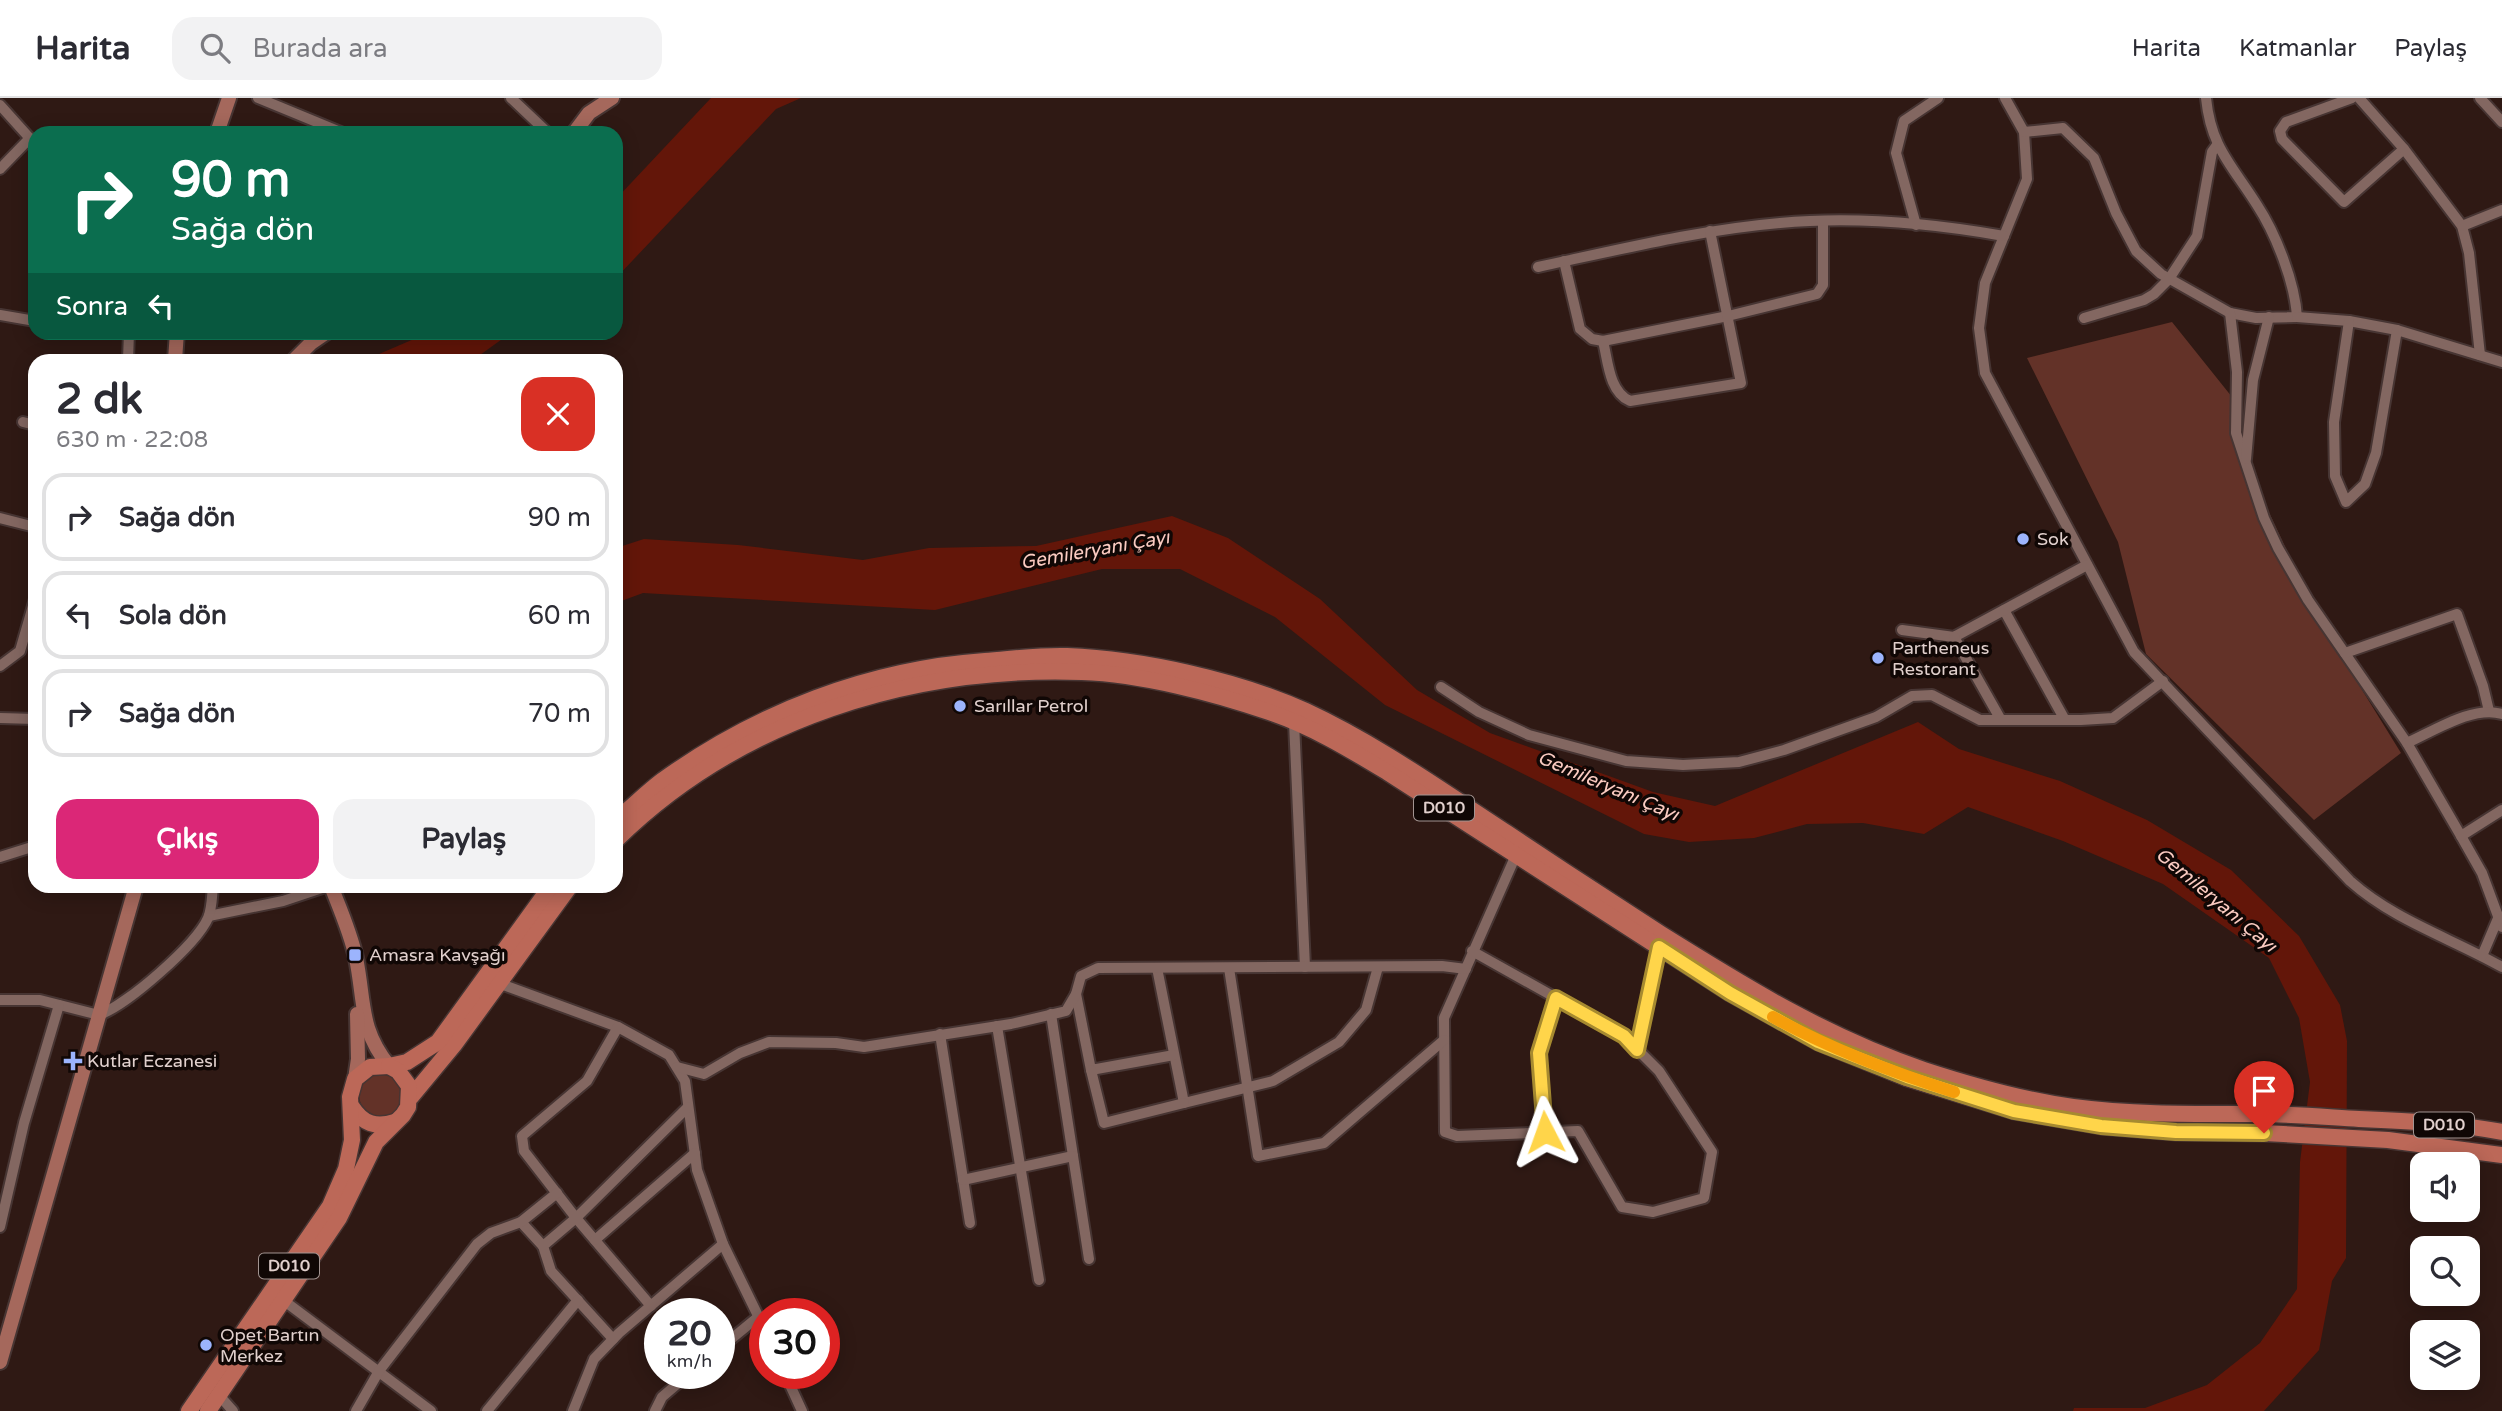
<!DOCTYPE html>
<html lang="tr">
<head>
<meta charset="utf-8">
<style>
  :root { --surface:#fff; --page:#f2f2f3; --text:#2b2b33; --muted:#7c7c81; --line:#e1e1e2; --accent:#db2777 }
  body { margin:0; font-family:"Varela Round",sans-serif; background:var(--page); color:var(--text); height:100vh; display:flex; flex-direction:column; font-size:26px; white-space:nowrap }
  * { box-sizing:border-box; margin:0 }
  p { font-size:23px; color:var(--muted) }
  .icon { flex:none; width:38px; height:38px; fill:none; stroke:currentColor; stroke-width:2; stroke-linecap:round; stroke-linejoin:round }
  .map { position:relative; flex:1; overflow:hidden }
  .sheet { position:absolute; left:28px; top:256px; width:595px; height:539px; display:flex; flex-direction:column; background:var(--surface); border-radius:21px; box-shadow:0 4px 18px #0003 }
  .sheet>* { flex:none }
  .banner { position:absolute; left:28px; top:28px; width:595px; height:214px; border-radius:21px; box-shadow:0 4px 18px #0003; background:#0b6e4f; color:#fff; overflow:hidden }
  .buttons { position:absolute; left:2410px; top:1054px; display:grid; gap:14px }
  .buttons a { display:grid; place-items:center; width:70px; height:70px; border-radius:14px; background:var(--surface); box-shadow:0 4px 18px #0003; font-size:35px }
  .speed { position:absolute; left:644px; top:1200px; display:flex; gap:14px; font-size:35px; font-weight:700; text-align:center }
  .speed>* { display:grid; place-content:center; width:91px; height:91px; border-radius:50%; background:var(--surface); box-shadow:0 4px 18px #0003; line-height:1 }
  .speed small { font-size:18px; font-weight:400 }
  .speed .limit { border:10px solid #d22; background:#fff; color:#111 }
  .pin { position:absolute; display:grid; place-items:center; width:60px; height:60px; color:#fff; margin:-72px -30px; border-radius:50% 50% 50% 0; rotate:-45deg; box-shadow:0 0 7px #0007 }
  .pin .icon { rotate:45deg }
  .me { position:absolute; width:77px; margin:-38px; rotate:356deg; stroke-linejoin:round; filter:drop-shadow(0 0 5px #0008) }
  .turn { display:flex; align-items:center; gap:24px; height:147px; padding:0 28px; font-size:32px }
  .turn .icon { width:91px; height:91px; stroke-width:2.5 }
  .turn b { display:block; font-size:49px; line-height:60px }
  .then { display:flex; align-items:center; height:66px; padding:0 28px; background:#0003; gap:14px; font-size:26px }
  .round { display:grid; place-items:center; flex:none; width:74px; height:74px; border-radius:21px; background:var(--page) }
  .summary { display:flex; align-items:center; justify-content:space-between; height:119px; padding:0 28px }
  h1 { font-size:42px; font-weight:700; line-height:52px }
  .primary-button { display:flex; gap:14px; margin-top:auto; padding:14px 28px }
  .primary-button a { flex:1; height:80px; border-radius:21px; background:var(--accent); color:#fff; font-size:28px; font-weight:700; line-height:80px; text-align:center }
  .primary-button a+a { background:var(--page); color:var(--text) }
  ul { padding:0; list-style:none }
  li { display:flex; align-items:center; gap:21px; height:88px; margin:0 14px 10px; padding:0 14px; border:4px solid var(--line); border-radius:21px }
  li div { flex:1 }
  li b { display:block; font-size:26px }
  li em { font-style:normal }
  header { display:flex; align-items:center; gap:42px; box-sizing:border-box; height:98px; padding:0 35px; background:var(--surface); border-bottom:2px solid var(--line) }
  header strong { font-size:33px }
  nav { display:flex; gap:38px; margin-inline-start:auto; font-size:24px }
  .search { width:490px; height:63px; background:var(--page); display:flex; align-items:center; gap:18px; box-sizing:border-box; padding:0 24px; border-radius:21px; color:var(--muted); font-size:26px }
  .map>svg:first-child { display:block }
  .green { fill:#633228 }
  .water { fill:#631609 }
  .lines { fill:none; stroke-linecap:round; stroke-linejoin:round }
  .minor-casing { stroke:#473533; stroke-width:14 }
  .major-casing { stroke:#473533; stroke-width:18 }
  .highway-casing { stroke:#473533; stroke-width:19 }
  .minor { stroke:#836761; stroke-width:10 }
  .major { stroke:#a5685c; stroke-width:14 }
  .highway { stroke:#bc6858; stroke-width:16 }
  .route-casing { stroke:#a68a30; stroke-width:18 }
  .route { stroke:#ffd54a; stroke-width:12 }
  .slow { stroke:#f59e0b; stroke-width:12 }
  .poi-dot { fill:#9cb4fd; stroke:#100705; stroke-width:2.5 }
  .labels { text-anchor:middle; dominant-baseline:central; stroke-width:7; stroke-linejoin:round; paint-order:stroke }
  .shield { fill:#100705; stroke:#a29491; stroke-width:2 }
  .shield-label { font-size:16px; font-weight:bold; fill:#e1d0cd }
  .poi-label { font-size:18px; fill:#e1d0cd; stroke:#100705; text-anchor:start }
  .water-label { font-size:19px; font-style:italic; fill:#fbcbc1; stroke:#100705 }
</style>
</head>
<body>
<header>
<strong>Harita</strong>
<div class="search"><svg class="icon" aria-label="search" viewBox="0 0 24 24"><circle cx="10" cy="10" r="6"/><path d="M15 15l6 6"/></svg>Burada ara</div>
<nav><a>Harita</a><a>Katmanlar</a><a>Paylaş</a></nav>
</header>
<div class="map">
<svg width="2502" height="1313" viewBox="0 0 2502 1313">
  <rect width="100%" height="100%" fill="#2f1914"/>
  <!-- green -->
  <g class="green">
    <path d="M 2172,224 L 2232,299 L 2233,338 L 2322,527 L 2401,655 L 2314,722 L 2146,556 L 2118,444 L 2027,260 Z"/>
    <circle cx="381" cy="997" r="22"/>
  </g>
  <!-- water -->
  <g class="water">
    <path d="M 711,0 L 801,0 L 776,11 L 616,180 L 616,101 Z"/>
    <path d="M 428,235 L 428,234 L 515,235 L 505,239 L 473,262 L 365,262 Z"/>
    <path d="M 1172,418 L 1228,440 L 1320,501 L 1417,592 L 1490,635 L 1653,694 L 1715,708 L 1918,624 L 1959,651 L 2060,683 L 2147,722 L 2231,772 L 2299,838 L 2340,907 L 2347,943 L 2346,1160 L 2332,1183 L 2319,1252 L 2264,1313 L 2073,1313 L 2074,1310 L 2145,1310 L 2207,1287 L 2260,1245 L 2297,1191 L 2300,1064 L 2310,984 L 2299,920 L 2269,860 L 2163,786 L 2063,743 L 1968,709 L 1924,736 L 1863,725 L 1807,726 L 1754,740 L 1689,744 L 1644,736 L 1385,607 L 1275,519 L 1180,471 L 1102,471 L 935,512 L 643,495 L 616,505 L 616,450 L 644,441 L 738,447 L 863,462 L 929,450 L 1036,448 Z"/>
  </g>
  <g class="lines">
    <!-- minor casing -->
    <g class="minor-casing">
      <g id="minor">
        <path d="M 258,0 L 343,35"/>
        <path d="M 511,0 L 548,35"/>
        <path d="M 2005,0 L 2024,34 L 2027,81 L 1985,185 L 1979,230 L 1985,275 L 2134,554 L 2350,783 C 2395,823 2451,840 2502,869"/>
        <path d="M 2352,0 L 2286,24 L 2280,33 L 2282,41 L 2344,104 L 2404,51"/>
        <path d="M 2359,0 L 2404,51 L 2462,128 L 2469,155 L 2480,257"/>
        <path d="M 2480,0 L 2502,24"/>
        <path d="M 0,7 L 35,46"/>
        <path d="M 2024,34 L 2063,30 L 2094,60 L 2116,115 L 2136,153 L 2161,176 L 2230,215 L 2256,220 L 2297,219 C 2295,185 2276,136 2257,107 C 2232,67 2211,50 2206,0"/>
        <path d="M 0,71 L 30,40"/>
        <path d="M 1916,127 L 1896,55 L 1904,23 L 1938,0"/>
        <path d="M 2462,128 L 2502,112"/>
        <path d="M 1564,163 L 1580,231 L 1592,241 L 1603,243 L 1728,218 L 1817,196 L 1823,187 L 1823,124"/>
        <path d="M 1538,169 C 1618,152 1698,132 1780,125 C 1854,118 1931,125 2004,138"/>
        <path d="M 2230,215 L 2237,274 L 2236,335 L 2264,420 L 2278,450 L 2308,502 L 2407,645 L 2461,738 L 2482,775 L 2502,829"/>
        <path d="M 0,217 L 35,223"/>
        <path d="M 2297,219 L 2349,223 L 2397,232 L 2502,264"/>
        <path d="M 2084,220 L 2144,202 L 2154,196 L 2169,181 L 2197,138 L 2212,54 L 2217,47"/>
        <path d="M 2349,223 L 2334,324 L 2335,378 L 2346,404 L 2365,386 L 2376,355 L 2397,232"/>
        <path d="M 1603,243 C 1608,263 1609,294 1630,303 L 1741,285 L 1710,133"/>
        <path d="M 128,262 L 129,234"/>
        <path d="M 23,324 L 35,327"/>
        <path d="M 2246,361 L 2253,282 L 2269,219"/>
        <path d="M 0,420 L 35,429"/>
        <path d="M 2004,512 L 2065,622"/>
        <path d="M 1902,532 L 1954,539 L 2087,467"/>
        <path d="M 1954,539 L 2001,622"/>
        <path d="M 2345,555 L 2457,516 L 2483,588 L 2489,613"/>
        <path d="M 0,568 L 20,553 L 35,501"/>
        <path d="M 1441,589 L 1479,614 L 1529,637 L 1626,663 L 1683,667 L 1739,664 L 1784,652 L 1876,619 L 1912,598 L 1932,597 L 1980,622 L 2081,622 L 2113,620 L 2163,583"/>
        <path d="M 0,620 L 35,621"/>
        <path d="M 1294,624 L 1305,869"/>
        <path d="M 2407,645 C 2434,633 2473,607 2502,616"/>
        <path d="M 2461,738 L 2502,712"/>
        <path d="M 0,759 L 35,748"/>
        <path d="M 209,818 L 283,803 L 328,788"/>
        <path d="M 1472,853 L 1624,938 L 1659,973 L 1712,1054 L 1704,1100 L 1653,1114 L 1622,1109 L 1578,1033 L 1457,1038 L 1445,1034 L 1444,920 L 1516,757"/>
        <path d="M 2482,858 L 2499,818"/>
        <path d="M 1157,870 L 1184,1005 L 1273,983 L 1339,944 L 1366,912 L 1378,869"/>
        <path d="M 1229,870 L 1258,1058 L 1324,1045 L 1444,942"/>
        <path d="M 498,885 L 618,929 L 669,957 L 685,983 L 697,1072 L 723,1146 L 765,1232"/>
        <path d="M 1076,896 L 1091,972 L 1174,957"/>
        <path d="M 0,902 L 40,902 L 99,917 C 127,907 196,847 208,820 C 212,811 212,797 213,788"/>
        <path d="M 1051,916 L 1089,1161"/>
        <path d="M 997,928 L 1039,1182"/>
        <path d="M 618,929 L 587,983 L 522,1038 L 524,1053 L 576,1120 L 651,1208"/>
        <path d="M 940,936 L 970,1125"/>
        <path d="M 1637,952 L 1659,849"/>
        <path d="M 677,969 L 704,976 L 740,955 L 769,944 L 836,945 L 864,949 L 1011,926 L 1066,913 L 1076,896 L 1081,878 L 1098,870 L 1442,868 L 1466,871"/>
        <path d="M 1091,972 L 1104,1025 L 1184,1005"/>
        <path d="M 1545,1034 L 1539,955 L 1556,900"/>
        <path d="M 963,1082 L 1073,1058"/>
        <path d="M 521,1124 L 543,1148"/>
        <path d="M 0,1129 L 24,1025 L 59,907"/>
        <path d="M 595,1142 L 695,1055"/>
        <path d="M 283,1202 L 431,1313"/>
        <path d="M 613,1241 L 551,1173 L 543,1148 L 576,1120 L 688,1009"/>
        <path d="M 719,1251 L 758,1219"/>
        <path d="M 785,1276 L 802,1313"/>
        <path d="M 218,1296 L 233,1313"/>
        <path d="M 356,1313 L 379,1273 L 477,1146 L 491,1135 L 521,1124 L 557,1095"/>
        <path d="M 487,1313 L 578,1202"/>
        <path d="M 573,1313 L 594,1261 L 619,1235 L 723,1146"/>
        <path d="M 655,1313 L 662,1299 L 689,1276"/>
      </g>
    </g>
    <!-- major casing -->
    <g class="major-casing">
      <g id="major">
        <path d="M 217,35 L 229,0"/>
        <path d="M 574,35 L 589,15 L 612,0"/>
        <path d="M 175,262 L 177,234"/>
        <path d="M 294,262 L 311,245 L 327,234"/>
        <path d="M 331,788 C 340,811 351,836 356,860 C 365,904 359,931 389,968"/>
        <path d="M 355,981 L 358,961 L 357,916"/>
        <path d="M 0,1264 L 136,788"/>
      </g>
    </g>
    <!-- highway casing -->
    <g class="highway-casing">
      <g id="highway">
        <path d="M 616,722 C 632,709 647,694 663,682 C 758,614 869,571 985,563 C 1012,561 1040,557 1067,558 C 1142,561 1237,582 1306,613 C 1377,646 1441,692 1507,735 C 1558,769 1610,803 1661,836 C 1749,891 1825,938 1924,972 C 1973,988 2022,1002 2073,1009 C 2134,1017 2196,1016 2257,1016 C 2291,1016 2325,1019 2359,1021 C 2407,1023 2455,1025 2502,1034"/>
        <path d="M 616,742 C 739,621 912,568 1082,574 C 1141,576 1214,595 1269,614 C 1311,628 1349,651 1387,674 L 1730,895 L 1818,944 L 1907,980 L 2014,1013 L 2101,1028 L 2176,1034 L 2264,1035 L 2388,1042 L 2502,1057"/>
        <path d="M 411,999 L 454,947 L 570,788"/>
        <path d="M 352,1009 C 363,1026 376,1030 395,1024"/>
        <path d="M 189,1313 L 330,1108 L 346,1071 L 352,1042 L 350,999 L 355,981 L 370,969 L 389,968 L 407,964 L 438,944 L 551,788"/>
        <path d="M 208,1313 L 339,1120 L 376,1044 L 403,1017 L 408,1009 L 409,988 L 398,973 L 389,968"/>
      </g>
    </g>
    <!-- minor -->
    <use href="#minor" class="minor"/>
    <!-- major -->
    <use href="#major" class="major"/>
    <!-- highway -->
    <use href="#highway" class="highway"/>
  </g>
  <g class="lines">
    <!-- route casing -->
    <g class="route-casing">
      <path id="route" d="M 1545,1034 L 1539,955 L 1556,900 L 1624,938 L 1637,952 L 1659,849 L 1730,895 L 1818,944 L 1907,979 L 2014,1013 L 2101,1028 L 2176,1034 L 2264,1035"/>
    </g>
    <!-- route -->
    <use href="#route" class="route"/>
    <!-- slow -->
    <path class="slow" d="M 1773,919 C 1830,951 1891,974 1954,994"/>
  </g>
  <!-- markers -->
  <g class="poi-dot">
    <circle cx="2023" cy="441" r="7"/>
    <circle cx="1878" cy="560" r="7"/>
    <circle cx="960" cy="608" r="7"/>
    <rect x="348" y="850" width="14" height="14" rx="3.5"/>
    <path d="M69.5 952.5h7v7h7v7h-7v7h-7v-7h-7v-7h7z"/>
    <circle cx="206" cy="1247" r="7"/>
  </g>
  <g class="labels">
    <!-- shield labels -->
    <g class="shield">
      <rect x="1414" y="697.5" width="60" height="25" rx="5"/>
      <rect x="2414" y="1014.5" width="60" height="25" rx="5"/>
      <rect x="259" y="1155.5" width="60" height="25" rx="5"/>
    </g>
    <g class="shield-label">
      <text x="1444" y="710">D010</text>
      <text x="2444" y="1027">D010</text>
      <text x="289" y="1168">D010</text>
    </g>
    <!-- poi labels -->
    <g class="poi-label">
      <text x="2037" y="441">Sok</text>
      <text x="1892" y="550">Partheneus<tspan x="1892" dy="21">Restorant</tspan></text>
      <text x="974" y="608">Sarıllar Petrol</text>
      <text x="369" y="857">Amasra Kavşağı</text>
      <text x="87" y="963">Kutlar Eczanesi</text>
      <text x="220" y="1237">Opet Bartın<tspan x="220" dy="21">Merkez</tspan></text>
    </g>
    <!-- water labels -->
    <g class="water-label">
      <text transform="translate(1095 452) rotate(-10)">Gemileryanı Çayı</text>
      <text transform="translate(1608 688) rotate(23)">Gemileryanı Çayı</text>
      <text transform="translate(2216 802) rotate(40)">Gemileryanı Çayı</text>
    </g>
  </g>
</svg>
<div class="buttons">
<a><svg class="icon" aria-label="sound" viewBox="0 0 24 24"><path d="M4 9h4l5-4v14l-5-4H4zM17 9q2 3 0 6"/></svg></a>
<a><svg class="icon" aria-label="search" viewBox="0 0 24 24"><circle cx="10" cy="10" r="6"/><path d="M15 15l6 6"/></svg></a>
<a><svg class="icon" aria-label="layers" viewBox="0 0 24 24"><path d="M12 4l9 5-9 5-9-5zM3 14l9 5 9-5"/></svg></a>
</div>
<div class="speed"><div>20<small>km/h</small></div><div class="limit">30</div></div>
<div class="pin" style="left:2264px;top:1035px;background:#d93025"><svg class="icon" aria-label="arrive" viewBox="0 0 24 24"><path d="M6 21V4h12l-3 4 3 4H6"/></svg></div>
<svg class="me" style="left:1545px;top:1034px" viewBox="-20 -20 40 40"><path d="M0-17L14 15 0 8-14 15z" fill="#ffd54a" stroke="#fff" stroke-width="4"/></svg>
<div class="banner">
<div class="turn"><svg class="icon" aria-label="right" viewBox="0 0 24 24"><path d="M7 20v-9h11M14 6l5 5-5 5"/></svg><div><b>90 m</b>Sağa dön</div></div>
<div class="then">Sonra<svg class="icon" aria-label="left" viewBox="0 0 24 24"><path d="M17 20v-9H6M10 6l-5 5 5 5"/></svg></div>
</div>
<section class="sheet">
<div class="summary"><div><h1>2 dk</h1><p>630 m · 22:08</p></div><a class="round" style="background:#d93025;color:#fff"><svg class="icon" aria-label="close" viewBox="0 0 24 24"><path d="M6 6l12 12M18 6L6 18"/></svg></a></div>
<ul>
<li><svg class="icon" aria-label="right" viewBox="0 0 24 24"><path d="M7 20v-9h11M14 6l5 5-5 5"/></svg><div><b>Sağa dön</b></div><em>90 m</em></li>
<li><svg class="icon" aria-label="left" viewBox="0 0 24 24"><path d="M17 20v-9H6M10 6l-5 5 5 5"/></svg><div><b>Sola dön</b></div><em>60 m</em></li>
<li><svg class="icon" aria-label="right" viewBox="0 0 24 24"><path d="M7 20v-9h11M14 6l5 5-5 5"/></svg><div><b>Sağa dön</b></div><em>70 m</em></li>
</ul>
<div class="primary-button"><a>Çıkış</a><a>Paylaş</a></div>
</section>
</div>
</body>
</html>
